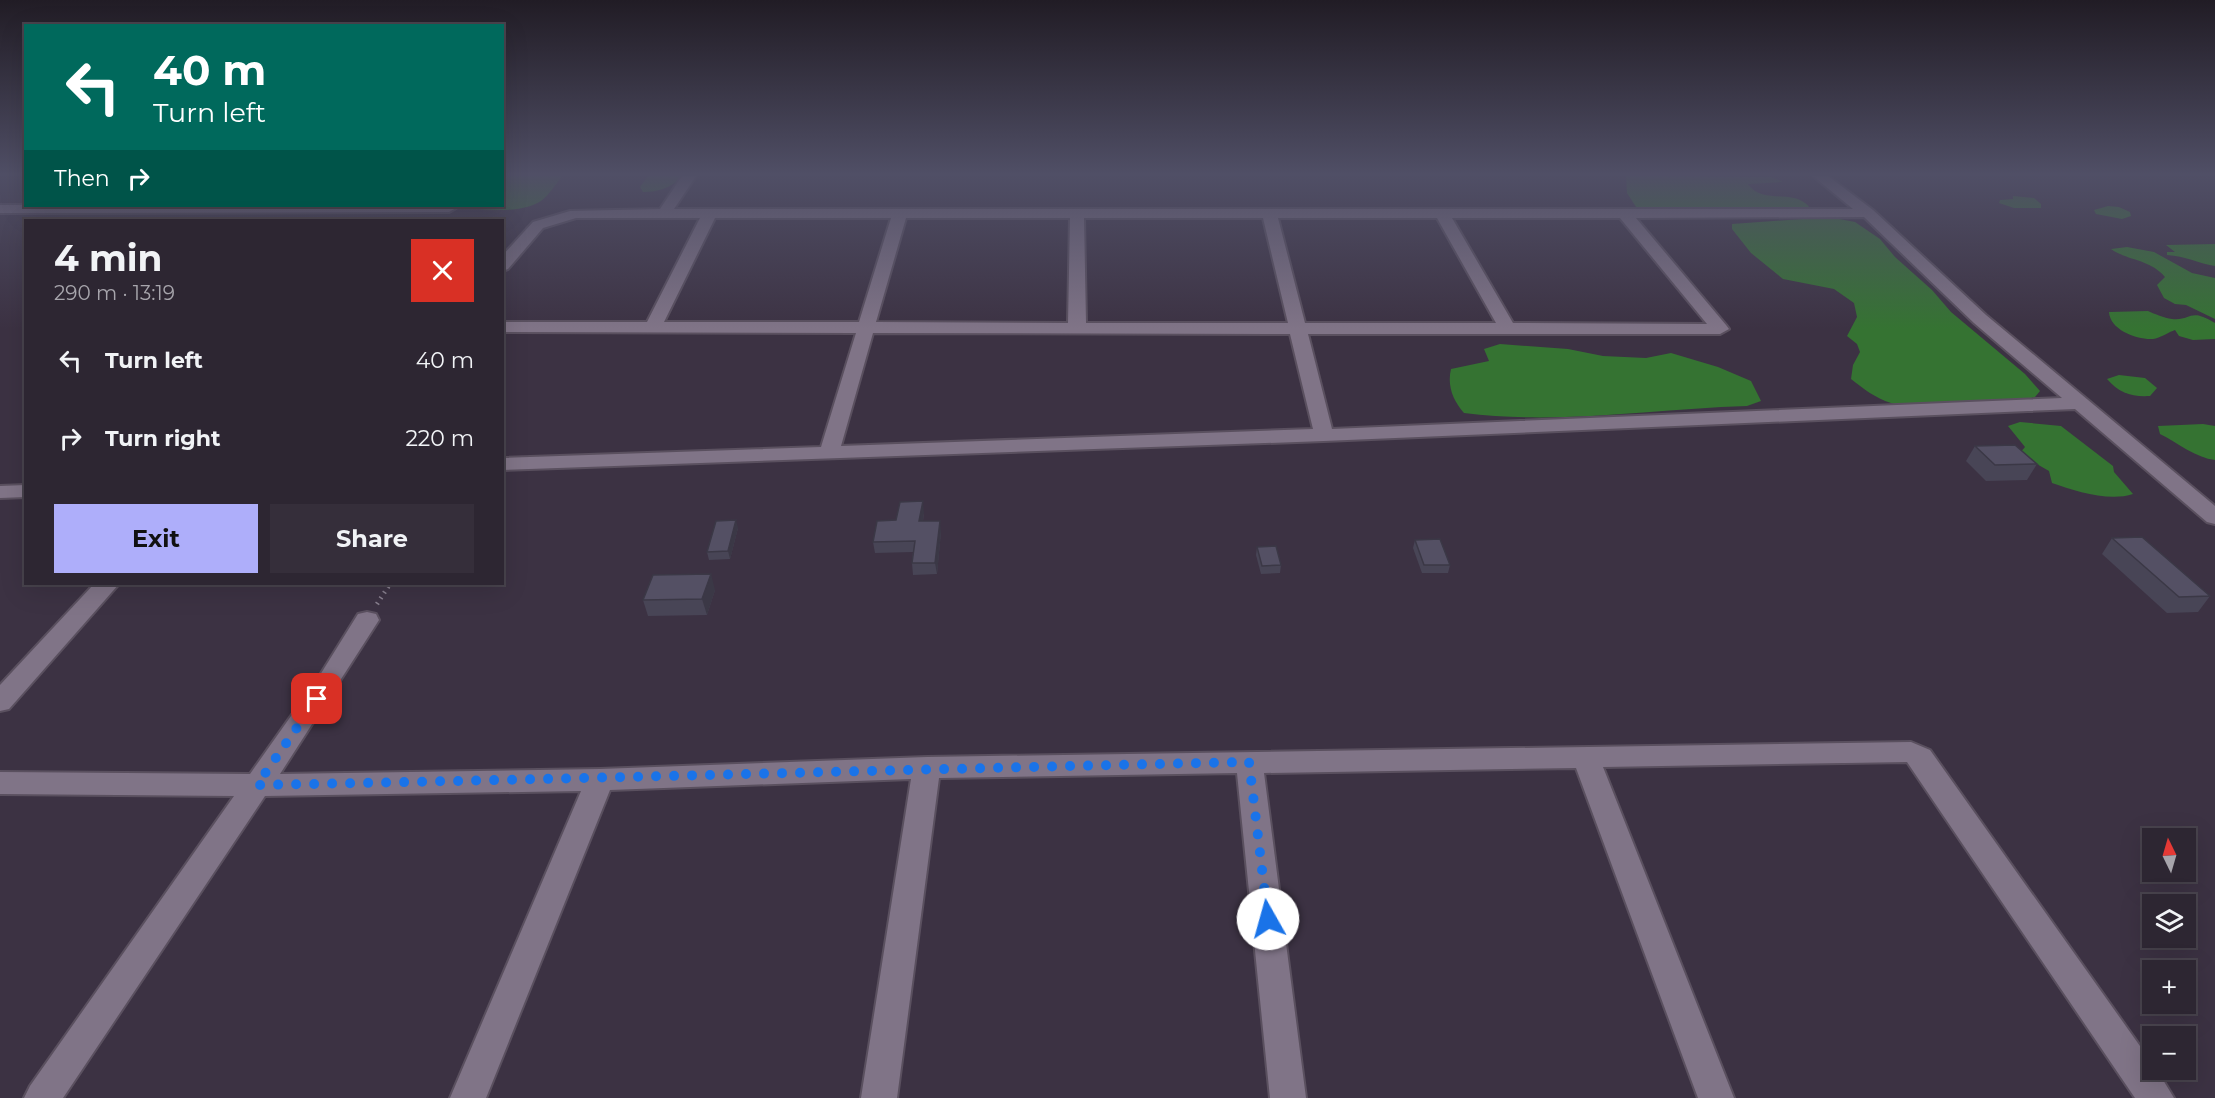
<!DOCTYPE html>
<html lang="en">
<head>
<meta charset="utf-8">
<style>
  :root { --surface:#2d2632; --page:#352e3a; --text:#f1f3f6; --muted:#a7a5ac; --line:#48434d; --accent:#aeaefa }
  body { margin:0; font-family:Montserrat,sans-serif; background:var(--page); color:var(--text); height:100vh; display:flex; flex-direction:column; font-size:22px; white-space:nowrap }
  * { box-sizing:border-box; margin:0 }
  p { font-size:20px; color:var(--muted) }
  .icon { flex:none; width:33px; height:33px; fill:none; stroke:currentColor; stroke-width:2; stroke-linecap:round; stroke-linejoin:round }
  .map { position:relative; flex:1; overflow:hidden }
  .side { position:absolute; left:24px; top:219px; width:480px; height:366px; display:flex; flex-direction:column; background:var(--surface); border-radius:0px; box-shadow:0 6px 24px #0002,0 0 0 2px var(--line) }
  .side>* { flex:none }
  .guide { position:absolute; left:24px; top:24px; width:480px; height:183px; border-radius:0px; box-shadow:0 6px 24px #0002,0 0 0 2px var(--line); background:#00695c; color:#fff; overflow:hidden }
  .needle { width:39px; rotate:355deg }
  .buttons { position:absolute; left:2142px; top:828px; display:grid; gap:12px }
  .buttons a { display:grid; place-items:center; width:54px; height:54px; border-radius:0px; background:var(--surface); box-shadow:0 6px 24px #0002,0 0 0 2px var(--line); font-size:30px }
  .pin { position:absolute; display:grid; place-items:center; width:51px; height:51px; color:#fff; margin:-26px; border-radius:12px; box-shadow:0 3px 9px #0006 }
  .me { position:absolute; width:66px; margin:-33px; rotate:353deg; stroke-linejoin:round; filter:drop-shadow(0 0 4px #0008) }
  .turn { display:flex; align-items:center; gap:21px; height:126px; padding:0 30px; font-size:27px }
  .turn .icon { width:78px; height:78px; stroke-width:2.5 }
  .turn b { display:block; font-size:42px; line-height:51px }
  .then { display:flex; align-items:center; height:57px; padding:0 30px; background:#0003; gap:12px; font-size:22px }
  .round { display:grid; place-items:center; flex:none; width:63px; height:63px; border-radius:0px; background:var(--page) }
  .summary { display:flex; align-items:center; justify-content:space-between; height:102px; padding:0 30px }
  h1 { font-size:36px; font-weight:700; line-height:45px }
  .button { display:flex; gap:12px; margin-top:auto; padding:12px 30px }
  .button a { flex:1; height:69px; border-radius:0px; background:var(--accent); color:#111; font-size:24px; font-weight:700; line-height:69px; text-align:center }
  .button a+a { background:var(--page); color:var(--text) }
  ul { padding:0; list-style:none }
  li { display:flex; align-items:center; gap:18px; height:78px; padding:0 30px }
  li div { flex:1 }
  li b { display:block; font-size:22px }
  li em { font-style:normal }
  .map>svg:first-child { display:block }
  .forest { fill:#357332 }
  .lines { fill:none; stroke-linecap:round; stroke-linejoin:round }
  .minor-casing { stroke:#5a505f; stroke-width:4 }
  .path { stroke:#89808f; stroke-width:4.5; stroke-dasharray:1.5 5; stroke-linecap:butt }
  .minor { fill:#807487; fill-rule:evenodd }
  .wall { fill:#484556 }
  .shaded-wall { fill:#3b3846 }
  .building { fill:#545064; stroke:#3b3846; stroke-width:1.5 }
  .route { stroke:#1a73e8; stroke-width:10; stroke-dasharray:0 18 }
</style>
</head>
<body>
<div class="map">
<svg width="2215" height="1098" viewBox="0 0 2215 1098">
  <rect width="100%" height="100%" fill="#3c3243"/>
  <!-- forest -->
  <g class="forest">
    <path d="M 503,176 L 562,176 C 556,184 549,195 541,201 C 515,217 473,207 444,206 L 502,206 Z"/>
    <path d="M 648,176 L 682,176 C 672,188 658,192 643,192 L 640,187 Z"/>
    <path d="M 1626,176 L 1772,177 L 1783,182 L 1748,184 C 1763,206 1794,187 1810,208 L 1787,212 L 1638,210 L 1627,193 Z"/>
    <path d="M 2013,196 L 2034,198 L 2041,204 L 2041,208 L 2014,208 L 1999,203 L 2000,200 L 2013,199 Z"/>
    <path d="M 2108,206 L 2119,207 L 2130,212 L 2131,216 L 2122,219 L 2096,214 L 2094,210 Z"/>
    <path d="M 1829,217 L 1855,222 L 1880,239 L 1895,257 L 1932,290 L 1951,312 L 2025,374 L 2040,391 L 2035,397 L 2021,401 C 1990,403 1918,411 1891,403 C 1875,398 1864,389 1851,379 L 1853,365 L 1860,352 L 1857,344 L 1847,336 L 1857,317 L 1854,303 L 1834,289 L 1783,279 L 1751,253 L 1732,229 L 1732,224 Z"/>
    <path d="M 2215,244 L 2215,266 C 2197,263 2186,256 2167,255 L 2167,252 L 2175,252 L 2166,245 Z"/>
    <path d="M 2127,247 L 2154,252 L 2192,273 L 2215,278 L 2215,319 L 2186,305 L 2175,304 L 2164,298 L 2157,285 L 2165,277 C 2150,259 2128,261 2111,249 Z"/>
    <path d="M 2148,311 C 2155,314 2164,318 2172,319 C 2192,321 2189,307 2215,323 L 2215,339 L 2193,340 L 2179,336 L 2175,330 C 2169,332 2160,338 2153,339 C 2137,340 2110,330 2109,312 Z"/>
    <path d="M 1500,344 L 1568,349 L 1603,356 L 1646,358 L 1671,353 L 1718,367 L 1751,381 L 1761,401 L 1747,406 C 1653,409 1559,425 1464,413 C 1453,400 1447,386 1451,369 L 1489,361 L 1484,349 Z"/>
    <path d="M 2119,375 L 2145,378 L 2157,388 L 2150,396 C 2131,397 2119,393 2107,379 Z"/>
    <path d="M 2020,422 L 2061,426 L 2113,466 L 2114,472 L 2133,494 C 2109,502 2075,491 2052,483 L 2049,471 L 2019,454 L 2025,447 L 2008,426 Z"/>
    <path d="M 2203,424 L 2215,426 L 2215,460 C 2196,458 2178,443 2160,434 L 2158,426 Z"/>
  </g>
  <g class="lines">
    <!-- minor casing -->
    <g class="minor-casing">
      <g id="minor">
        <path d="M 682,176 L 696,176 L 674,209 L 1853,209 L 1813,176 L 1828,176 L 1873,210 L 1986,315 L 2215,506 L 2215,524 L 2207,522 L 2075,409 L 1324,441 L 502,470 L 502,458 L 821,447 L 856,333 L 502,332 L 502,322 L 647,322 L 700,218 L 576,218 L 543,228 L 508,269 L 502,271 L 502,256 L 533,222 L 570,211 L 660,209 ZM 1864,217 L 1974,323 L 2062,398 L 1332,429 L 1308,334 L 1720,334 L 1729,329 L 1726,325 L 1636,218 ZM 715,218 L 891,218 L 859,322 L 664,322 ZM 906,218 L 1070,218 L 1068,323 L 876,322 ZM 1084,218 L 1263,218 L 1288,323 L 1086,323 ZM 1278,218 L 1437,218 L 1496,323 L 1305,323 ZM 1452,218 L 1620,218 L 1707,324 L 1513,323 ZM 873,333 L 1290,334 L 1313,429 L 841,446 Z"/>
        <path d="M 0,205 L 455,206 L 456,208 L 449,212 L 0,213 Z"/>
        <path d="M 26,485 L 26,497 L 0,498 L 0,486 Z"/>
        <path d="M 94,584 L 119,584 L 9,709 L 0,711 L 0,685 Z"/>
        <path d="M 367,612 L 376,614 L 379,620 L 280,774 L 600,769 L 927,757 L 1911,742 L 1930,750 L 2152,1063 L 2152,1070 L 2157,1070 L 2174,1098 L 2135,1098 L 1907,762 L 1603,767 L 1734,1098 L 1698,1098 L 1576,768 L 1264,773 L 1306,1098 L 1270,1098 L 1237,773 L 939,778 L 897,1098 L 861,1098 L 911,779 L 610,790 L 486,1098 L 450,1098 L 581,791 L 265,796 L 63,1098 L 24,1098 L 30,1086 L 234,796 L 0,794 L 0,772 L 250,774 L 320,675 L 358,614 Z"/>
      </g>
    </g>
    <!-- path -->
    <path class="path" d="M 377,604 L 390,584"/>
    <!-- minor -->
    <use href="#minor" class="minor"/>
  </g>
  <!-- wall -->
  <g class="wall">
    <path d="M 1975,446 L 2037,464 L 2027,480 L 1986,481 L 1966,461 Z"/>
    <path d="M 924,513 L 923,521 L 941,532 L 937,574 L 913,575 L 912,563 L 913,552 L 875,553 L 873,542 Z"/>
    <path d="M 738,528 L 730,559 L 709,560 L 707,552 Z"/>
    <path d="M 2112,538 L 2210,596 L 2198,612 L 2167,613 L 2102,554 Z"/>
    <path d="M 1415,540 L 1450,565 L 1448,573 L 1422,573 L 1413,548 Z"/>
    <path d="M 1257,547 L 1281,565 L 1280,573 L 1261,574 L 1256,555 Z"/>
    <path d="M 715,590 L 707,615 L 648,616 L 643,600 Z"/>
  </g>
  <!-- shaded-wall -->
  <g class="shaded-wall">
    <path d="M 923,501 L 924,513 L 921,533 L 919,521 Z"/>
    <path d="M 736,520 L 738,528 L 730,559 L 728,551 Z"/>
    <path d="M 940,521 L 941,532 L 937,574 L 935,563 Z"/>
    <path d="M 711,574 L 715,590 L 707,615 L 702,599 Z"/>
  </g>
  <!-- building -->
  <g class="building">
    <path d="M 2015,445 L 2037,464 L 1995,465 L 1975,446 Z"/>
    <path d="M 923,501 L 919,521 L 940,521 L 935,563 L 912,563 L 915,541 L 873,542 L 877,521 L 896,520 L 900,502 Z"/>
    <path d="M 736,520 L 728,551 L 707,552 L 716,521 Z"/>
    <path d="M 2142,537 L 2210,596 L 2179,597 L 2112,538 Z"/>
    <path d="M 1440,539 L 1450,565 L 1424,565 L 1415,540 Z"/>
    <path d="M 1276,546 L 1281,565 L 1262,566 L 1257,547 Z"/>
    <path d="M 711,574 L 702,599 L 643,600 L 653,575 Z"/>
  </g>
  <!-- sky -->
  <linearGradient id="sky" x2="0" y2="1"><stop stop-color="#211c25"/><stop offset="0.53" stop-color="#504f66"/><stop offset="1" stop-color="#504f66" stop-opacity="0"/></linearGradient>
  <rect width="2215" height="329" fill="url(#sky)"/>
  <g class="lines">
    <!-- route -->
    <path class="route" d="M 317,699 L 257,785 C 588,779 919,769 1249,762 L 1268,919"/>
  </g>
</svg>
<div class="buttons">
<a><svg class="needle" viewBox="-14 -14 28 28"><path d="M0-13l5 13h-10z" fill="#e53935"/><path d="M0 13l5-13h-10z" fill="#a7a5ac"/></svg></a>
<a><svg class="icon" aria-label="layers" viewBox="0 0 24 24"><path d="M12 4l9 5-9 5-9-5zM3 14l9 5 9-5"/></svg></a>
<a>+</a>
<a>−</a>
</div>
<div class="pin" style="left:317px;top:699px;background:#d93025"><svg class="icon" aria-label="arrive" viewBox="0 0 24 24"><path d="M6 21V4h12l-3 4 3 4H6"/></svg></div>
<svg class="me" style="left:1268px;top:919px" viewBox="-20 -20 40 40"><circle r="19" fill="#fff"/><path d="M0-13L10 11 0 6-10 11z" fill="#1a73e8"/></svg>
<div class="guide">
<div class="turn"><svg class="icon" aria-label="left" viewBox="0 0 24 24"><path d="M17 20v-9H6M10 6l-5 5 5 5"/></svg><div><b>40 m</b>Turn left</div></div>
<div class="then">Then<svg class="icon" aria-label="right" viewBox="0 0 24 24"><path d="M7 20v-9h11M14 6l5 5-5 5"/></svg></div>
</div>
<section class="side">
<div class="summary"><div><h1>4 min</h1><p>290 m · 13:19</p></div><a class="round" style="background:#d93025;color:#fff"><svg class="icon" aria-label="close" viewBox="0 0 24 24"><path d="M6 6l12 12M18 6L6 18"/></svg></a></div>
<ul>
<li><svg class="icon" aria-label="left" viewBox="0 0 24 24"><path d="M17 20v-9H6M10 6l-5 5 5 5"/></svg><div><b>Turn left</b></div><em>40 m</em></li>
<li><svg class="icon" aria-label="right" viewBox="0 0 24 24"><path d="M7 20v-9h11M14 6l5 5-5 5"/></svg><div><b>Turn right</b></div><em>220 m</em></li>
</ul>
<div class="button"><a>Exit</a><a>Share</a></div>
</section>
</div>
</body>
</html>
